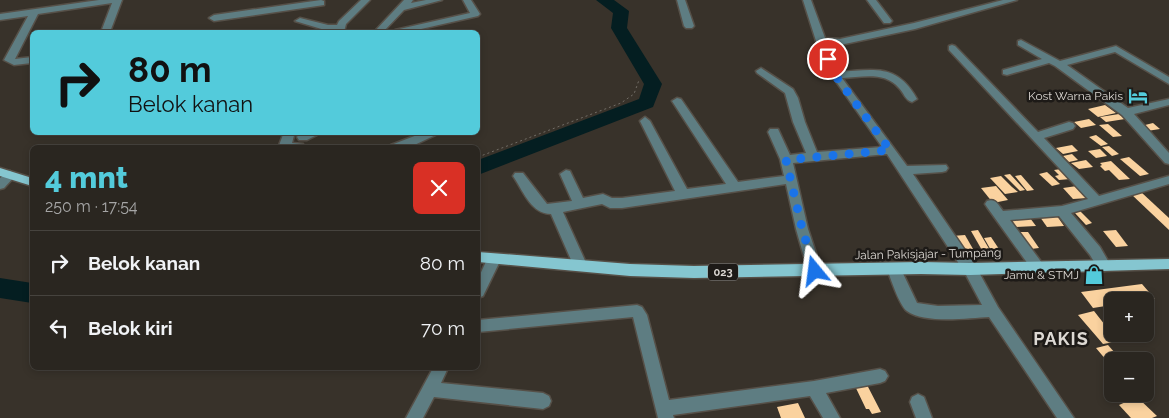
<!DOCTYPE html>
<html lang="id">
<head>
<meta charset="utf-8">
<style>
  :root { --surface:#2a2620; --page:#322e29; --text:#f1f3f6; --muted:#a5a5a5; --line:#46433e; --accent:#53cbdb }
  body { margin:0; font-family:Raleway,sans-serif; background:var(--page); color:var(--text); height:100vh; display:flex; flex-direction:column; font-size:19px; white-space:nowrap }
  * { box-sizing:border-box; margin:0 }
  p { font-size:16px; color:var(--muted) }
  .icon { flex:none; width:28px; height:28px; fill:none; stroke:currentColor; stroke-width:2; stroke-linecap:round; stroke-linejoin:round }
  .map { position:relative; flex:1; overflow:hidden }
  .details { position:absolute; left:30px; top:145px; width:450px; height:225px; display:flex; flex-direction:column; background:var(--surface); border-radius:8px; box-shadow:0 2px 8px #0003,0 0 0 1px var(--line) }
  .details>* { flex:none }
  .guide { position:absolute; left:30px; top:30px; width:450px; height:105px; border-radius:8px; box-shadow:0 2px 8px #0003,0 0 0 1px var(--line); background:#53cbdb; color:#111; overflow:hidden }
  .buttons { position:absolute; left:1104px; top:292px; display:grid; gap:10px }
  .buttons a { display:grid; place-items:center; width:50px; height:50px; border-radius:8px; background:var(--surface); box-shadow:0 2px 8px #0003,0 0 0 1px var(--line); font-size:25px }
  .pin { position:absolute; display:grid; place-items:center; width:42px; height:42px; color:#fff; margin:-21px; border:2px solid #fff; border-radius:50%; box-shadow:0 1px 5px #0007 }
  .me { position:absolute; width:55px; margin:-28px; rotate:344deg; stroke-linejoin:round; filter:drop-shadow(0 0 4px #0008) }
  .turn { display:flex; align-items:center; gap:18px; height:105px; padding:0 15px; font-size:22px }
  .turn .icon { width:65px; height:65px; stroke-width:2.5 }
  .turn b { display:block; font-size:35px; line-height:42px }
  .round { display:grid; place-items:center; flex:none; width:52px; height:52px; border-radius:8px; background:var(--page) }
  .head { display:flex; align-items:center; justify-content:space-between; height:85px; padding:0 15px }
  h1 { font-size:30px; font-weight:800; line-height:38px; color:var(--accent) }
  ul { padding:0; list-style:none }
  li { display:flex; align-items:center; gap:15px; height:65px; padding:0 15px; border-top:1px solid var(--line) }
  li div { flex:1 }
  li b { display:block; font-size:19px }
  li em { font-style:normal }
  .map>svg:first-child { display:block }
  .lines { fill:none; stroke-linecap:round; stroke-linejoin:round }
  .river { fill:#041e21; fill-rule:evenodd }
  .building { fill:#fad29f }
  .minor-casing { stroke:#565048; stroke-width:3 }
  .major-casing { stroke:#565048; stroke-width:3 }
  .path { stroke:#726d66; stroke-width:1; stroke-dasharray:2 3; stroke-linecap:butt }
  .minor { fill:#5e7d82; fill-rule:evenodd }
  .major { fill:#85c6d0; fill-rule:evenodd }
  .route { stroke:#1a73e8; stroke-width:9; stroke-dasharray:0 16.2 }
  .labels { text-anchor:middle; dominant-baseline:central; stroke-width:5; stroke-linejoin:round; paint-order:stroke }
  .shield { fill:#1d1a17; stroke:#a39f9b; stroke-width:1 }
  .shield-label { font-size:11px; font-weight:bold; fill:#dcd8d3 }
  .poi-label { font-size:12px; fill:#dcd8d3; stroke:#1d1a17; text-anchor:end }
  .street-label { font-size:12px; fill:#dcd8d3; stroke:#1d1a17 }
  .district-label { font-size:18px; font-weight:bold; letter-spacing:1px; fill:#dcd8d3; stroke:#1d1a17 }
</style>
</head>
<body>
<div class="map">
<svg width="1169" height="418" viewBox="0 0 1169 418">
  <rect width="100%" height="100%" fill="#38322a"/>
  <g class="lines">
    <!-- river -->
    <g class="river">
      <path d="M 596,0 L 614,0 L 629,11 L 627,28 L 662,84 L 653,107 L 478,175 L 478,160 L 639,99 L 644,84 L 611,28 L 613,13 Z"/>
      <path d="M 0,278 L 32,283 L 32,303 L 0,298 Z"/>
    </g>
  </g>
  <!-- building -->
  <g class="building">
    <path d="M 1105,105 L 1116,113 L 1098,117 L 1088,109 Z"/>
    <path d="M 1119,114 L 1125,119 L 1106,122 L 1100,117 Z"/>
    <path d="M 1089,119 L 1096,125 L 1081,128 L 1074,122 Z"/>
    <path d="M 1153,123 L 1160,129 L 1147,131 L 1141,126 Z"/>
    <path d="M 1108,124 L 1122,136 L 1113,137 L 1099,125 Z"/>
    <path d="M 1096,135 L 1108,144 L 1101,146 L 1089,137 Z"/>
    <path d="M 1072,145 L 1078,151 L 1063,154 L 1056,148 Z"/>
    <path d="M 1109,146 L 1119,154 L 1112,156 L 1102,147 Z"/>
    <path d="M 1100,149 L 1107,156 L 1096,158 L 1088,151 Z"/>
    <path d="M 1072,154 L 1078,160 L 1069,162 L 1063,156 Z"/>
    <path d="M 1129,157 L 1149,174 L 1140,176 L 1120,159 Z"/>
    <path d="M 1086,160 L 1093,167 L 1079,169 L 1071,163 Z"/>
    <path d="M 1111,161 L 1130,179 L 1119,180 L 1109,170 L 1105,171 L 1100,166 L 1102,165 L 1100,163 Z"/>
    <path d="M 1061,169 L 1070,179 L 1059,180 L 1055,176 L 1059,175 L 1054,170 Z"/>
    <path d="M 1047,172 L 1060,184 L 1052,186 L 1039,174 Z"/>
    <path d="M 1010,174 L 1025,190 L 1020,191 L 1004,175 Z"/>
    <path d="M 1021,175 L 1034,190 L 1027,191 L 1015,176 Z"/>
    <path d="M 1001,176 L 1012,187 L 1018,192 L 1005,194 L 990,178 Z"/>
    <path d="M 996,186 L 1008,200 L 993,203 L 981,188 Z"/>
    <path d="M 1077,186 L 1088,198 L 1073,199 L 1063,188 Z"/>
    <path d="M 1141,192 L 1169,218 L 1169,230 L 1131,194 Z"/>
    <path d="M 1080,211 L 1092,223 L 1086,225 L 1074,212 Z"/>
    <path d="M 1057,216 L 1064,226 L 1047,227 L 1040,217 Z"/>
    <path d="M 1009,218 L 1030,218 L 1036,226 L 1014,227 Z"/>
    <path d="M 978,230 L 991,252 L 983,252 L 971,231 Z"/>
    <path d="M 1116,230 L 1128,246 L 1116,247 L 1103,231 Z"/>
    <path d="M 1020,232 L 1028,232 L 1039,248 L 1031,249 Z"/>
    <path d="M 965,235 L 973,249 L 960,250 L 952,236 Z"/>
    <path d="M 991,237 L 1001,252 L 992,252 L 984,238 Z"/>
    <path d="M 1142,284 L 1155,299 L 1112,301 L 1112,305 L 1093,308 L 1081,292 Z"/>
    <path d="M 1094,311 L 1112,334 L 1120,341 L 1103,344 L 1078,315 Z"/>
    <path d="M 1108,345 L 1122,361 L 1112,361 L 1112,367 L 1096,348 Z"/>
    <path d="M 865,381 L 881,412 L 872,414 L 869,409 L 866,409 L 854,384 Z"/>
    <path d="M 1137,397 L 1157,416 L 1152,418 L 1131,418 L 1119,405 Z"/>
    <path d="M 798,403 L 805,418 L 781,418 L 777,407 Z"/>
  </g>
  <g class="lines">
    <!-- minor casing -->
    <g class="minor-casing">
      <g id="minor">
        <path d="M 99,0 L 122,0 L 110,32 L 101,32 L 112,3 L 38,14 L 15,59 L 32,57 L 32,63 L 14,65 L 4,60 L 28,16 L 0,20 L 0,14 Z"/>
        <path d="M 321,0 L 324,1 L 324,5 L 214,21 L 209,18 L 214,15 Z"/>
        <path d="M 361,0 L 370,0 L 346,24 L 344,32 L 328,31 L 295,21 L 300,18 L 328,25 L 337,25 L 339,21 Z"/>
        <path d="M 404,0 L 413,0 L 411,3 L 426,0 L 442,0 L 404,10 L 383,32 L 374,32 Z"/>
        <path d="M 463,0 L 471,0 L 480,14 L 478,16 L 408,32 L 393,32 L 395,30 L 470,13 Z"/>
        <path d="M 677,0 L 685,0 L 694,26 L 692,28 L 686,28 L 684,26 Z"/>
        <path d="M 803,0 L 811,0 L 825,38 L 840,39 L 914,23 L 1003,0 L 1017,0 L 915,29 L 840,45 L 827,44 L 838,72 C 874,70 897,63 917,99 L 912,102 C 905,100 904,93 899,88 C 885,71 862,77 842,78 L 907,166 L 946,165 L 948,168 L 946,171 L 942,172 L 913,174 L 975,265 L 998,307 L 1074,418 L 1057,418 L 989,317 C 969,318 924,324 907,311 C 899,305 891,279 887,269 L 889,265 L 894,263 L 899,265 L 917,303 L 938,306 L 982,305 L 965,273 L 887,154 L 793,163 L 808,229 L 822,271 L 820,275 L 815,277 L 810,275 L 808,271 L 796,229 L 786,184 L 622,208 L 610,208 L 602,204 L 563,212 L 587,265 L 585,269 L 580,270 L 575,269 L 551,214 C 532,214 524,193 515,179 L 513,176 L 515,173 L 523,173 L 547,204 L 572,201 L 560,174 L 566,170 L 570,171 L 583,198 L 603,194 L 612,198 L 622,198 L 675,191 L 640,121 L 645,117 L 650,121 L 687,189 L 726,184 L 672,101 L 677,98 L 681,99 L 738,182 L 784,176 L 780,159 L 768,132 L 770,129 L 778,129 L 790,155 L 806,153 L 793,122 L 785,93 L 757,73 L 756,71 L 761,68 L 793,89 L 798,98 L 805,122 L 817,152 L 882,147 L 823,63 Z"/>
        <path d="M 867,0 L 876,0 L 892,21 L 890,23 L 884,23 Z"/>
        <path d="M 1021,40 L 1060,61 L 1116,46 L 1169,77 L 1169,84 L 1115,52 L 1067,65 L 1128,108 L 1169,99 L 1169,105 L 1134,114 L 1169,153 L 1169,164 L 1165,163 L 1122,115 L 1055,66 L 1049,63 L 1007,75 L 1003,74 L 1003,70 L 1042,59 L 1018,45 L 1018,41 Z"/>
        <path d="M 952,45 L 955,46 L 1038,132 L 1069,122 L 1073,123 L 1075,126 L 1073,129 L 1044,138 L 1099,196 L 1169,176 L 1169,184 L 1071,213 L 1100,247 L 1111,266 L 1109,270 L 1104,271 L 1099,270 L 1090,255 L 1059,216 L 1010,220 L 1045,267 L 1043,271 L 1038,272 L 1033,271 L 987,207 L 985,204 L 987,201 C 996,198 998,205 1003,211 L 1062,206 L 1088,199 L 949,50 L 949,46 Z"/>
        <path d="M 284,132 L 295,132 L 292,143 L 303,144 L 304,148 L 278,148 Z"/>
        <path d="M 304,132 L 323,132 L 307,140 L 299,140 L 297,137 L 299,134 Z"/>
        <path d="M 425,132 L 442,132 L 408,148 L 390,148 L 391,145 Z"/>
        <path d="M 10,171 L 16,175 L 4,188 L 0,189 L 0,178 Z"/>
        <path d="M 494,254 L 499,255 L 501,259 L 483,296 L 478,298 L 478,279 L 489,255 Z"/>
        <path d="M 637,305 L 642,307 L 647,315 L 669,400 L 814,381 L 880,369 L 885,371 L 888,376 L 885,381 L 880,383 L 826,393 L 840,418 L 823,418 L 810,396 L 673,415 L 674,418 L 658,418 L 633,317 L 478,332 L 478,320 Z"/>
        <path d="M 433,368 L 448,368 L 441,383 L 543,393 L 549,396 L 551,401 L 549,406 L 543,409 L 434,397 L 423,418 L 406,418 Z"/>
        <path d="M 918,394 L 924,397 L 932,418 L 916,418 L 910,402 L 912,397 Z"/>
      </g>
    </g>
    <!-- major casing -->
    <g class="major-casing">
      <g id="major">
        <path d="M 0,168 L 32,178 L 32,186 L 0,176 Z"/>
        <path d="M 478,252 L 630,264 L 694,266 L 921,262 L 970,263 L 1169,259 L 1169,269 L 970,275 L 921,274 L 694,278 L 630,276 L 478,262 Z"/>
      </g>
    </g>
    <!-- path -->
    <path class="path" d="M 478,157 L 621,103 L 634,94 L 639,80"/>
    <!-- minor -->
    <use href="#minor" class="minor"/>
    <!-- major -->
    <use href="#major" class="major"/>
  </g>
  <g class="lines">
    <!-- route -->
    <path class="route" d="M 815,271 L 802,228 L 786,160 L 890,150 L 835,75 L 828,59"/>
  </g>
  <!-- icons -->
  <defs>
    <g id="hotel-bare" transform="scale(1.5)"><path d="M-6-4.5h1.5V1H6V5H4.5V3h-9V5H-6ZM-4 0a1.8 1.8 0 1 1 3.6 0ZM.5 0V-2.5h3Q6-2.5 6 0Z" fill="#53cbdb" stroke="#1d1a17" stroke-width="2.5" paint-order="stroke"/></g>
    <g id="shop-bare" transform="scale(1.5)"><path d="M-5-2.5h2.3a2.7 3.5 0 0 1 5.4 0H5L5.5 6h-11ZM-1.5-2.5h3a1.5 2.3 0 0 0-3 0Z" fill="#53cbdb" stroke="#1d1a17" stroke-width="2.5" paint-order="stroke"/></g>
  </defs>
  <g fill-rule="evenodd">
    <use href="#hotel-bare" x="1138" y="96"/>
    <use href="#shop-bare" x="1094" y="275"/>
  </g>
  <g class="labels">
    <!-- shield labels -->
    <rect class="shield" x="708" y="263.5" width="30" height="17" rx="4"/>
    <g class="shield-label">
      <text x="723" y="272">023</text>
    </g>
    <!-- poi labels -->
    <g class="poi-label">
      <text x="1123" y="96">Kost Warna Pakis</text>
      <text x="1079" y="275">Jamu &amp; STMJ</text>
    </g>
    <!-- street labels -->
    <g class="street-label">
      <text transform="translate(928 254) rotate(-1)">Jalan Pakisjajar - Tumpang</text>
    </g>
    <!-- district labels -->
    <g class="district-label">
      <text x="1061" y="338">PAKIS</text>
    </g>
  </g>
</svg>
<div class="buttons">
<a>+</a>
<a>−</a>
</div>
<div class="pin" style="left:828px;top:59px;background:#d93025"><svg class="icon" aria-label="arrive" viewBox="0 0 24 24"><path d="M6 21V4h12l-3 4 3 4H6"/></svg></div>
<svg class="me" style="left:815px;top:271px" viewBox="-20 -20 40 40"><path d="M0-17L14 15 0 8-14 15z" fill="#1a73e8" stroke="#fff" stroke-width="4"/></svg>
<div class="guide">
<div class="turn"><svg class="icon" aria-label="right" viewBox="0 0 24 24"><path d="M7 20v-9h11M14 6l5 5-5 5"/></svg><div><b>80 m</b>Belok kanan</div></div>
</div>
<section class="details">
<div class="head"><div><h1>4 mnt</h1><p>250 m · 17:54</p></div><a class="round" style="background:#d93025;color:#fff"><svg class="icon" aria-label="close" viewBox="0 0 24 24"><path d="M6 6l12 12M18 6L6 18"/></svg></a></div>
<ul>
<li><svg class="icon" aria-label="right" viewBox="0 0 24 24"><path d="M7 20v-9h11M14 6l5 5-5 5"/></svg><div><b>Belok kanan</b></div><em>80 m</em></li>
<li><svg class="icon" aria-label="left" viewBox="0 0 24 24"><path d="M17 20v-9H6M10 6l-5 5 5 5"/></svg><div><b>Belok kiri</b></div><em>70 m</em></li>
</ul>
</section>
</div>
</body>
</html>
